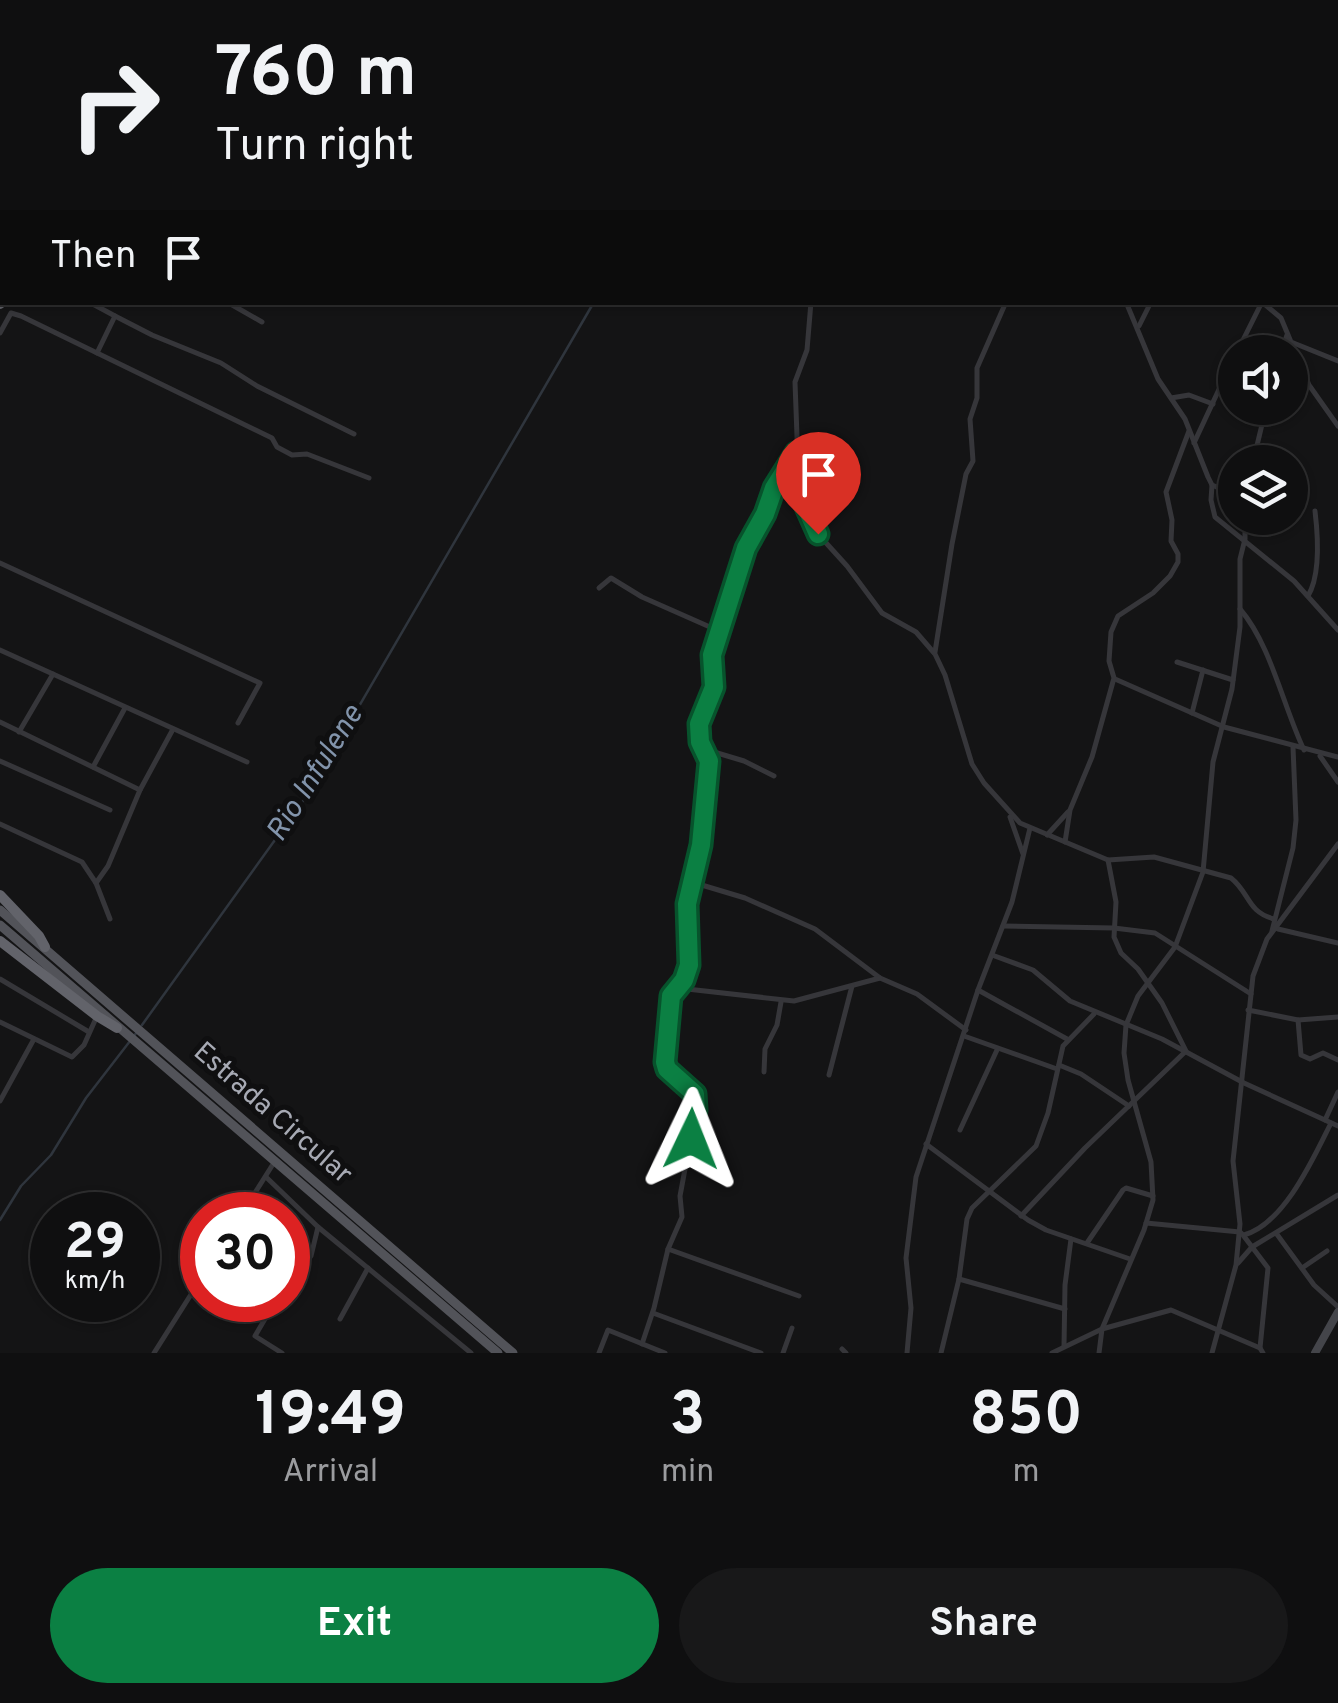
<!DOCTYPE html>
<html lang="en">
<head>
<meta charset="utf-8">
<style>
  :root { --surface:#0f0f10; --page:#181819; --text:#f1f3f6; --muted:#9b9c9f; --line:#2f2f30; --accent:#0b8043 }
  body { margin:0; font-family:Overpass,sans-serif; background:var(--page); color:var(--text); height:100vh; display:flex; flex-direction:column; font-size:38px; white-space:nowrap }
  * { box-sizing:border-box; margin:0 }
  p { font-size:32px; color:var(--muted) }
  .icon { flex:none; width:55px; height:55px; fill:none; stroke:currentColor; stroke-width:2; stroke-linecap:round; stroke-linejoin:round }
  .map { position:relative; height:1353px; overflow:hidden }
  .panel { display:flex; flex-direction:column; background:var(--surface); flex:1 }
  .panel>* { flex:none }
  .guide { position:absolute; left:0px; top:0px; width:1340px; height:305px; box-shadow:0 2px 8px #0004,0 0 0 2px var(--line); background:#0f0f10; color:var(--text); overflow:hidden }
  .fabs { position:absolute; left:1218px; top:335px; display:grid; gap:20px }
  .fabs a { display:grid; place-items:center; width:90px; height:90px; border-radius:50%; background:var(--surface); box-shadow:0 2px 8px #0004,0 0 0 2px var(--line); font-size:50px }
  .speed { position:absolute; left:30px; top:1192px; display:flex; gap:20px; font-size:50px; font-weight:700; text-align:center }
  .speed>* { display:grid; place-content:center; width:130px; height:130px; border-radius:50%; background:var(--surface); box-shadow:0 2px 8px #0004,0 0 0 2px var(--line); line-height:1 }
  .speed small { font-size:25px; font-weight:400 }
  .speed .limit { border:15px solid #d22; background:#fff; color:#111 }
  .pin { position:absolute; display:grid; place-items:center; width:85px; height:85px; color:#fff; margin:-102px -42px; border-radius:50% 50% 50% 0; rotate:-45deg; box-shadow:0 0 10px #0007 }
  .pin .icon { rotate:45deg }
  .me { position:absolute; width:110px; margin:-55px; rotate:2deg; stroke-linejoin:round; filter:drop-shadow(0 0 8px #0008) }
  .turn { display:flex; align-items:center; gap:35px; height:210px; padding:0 50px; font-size:45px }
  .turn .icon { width:130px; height:130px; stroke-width:2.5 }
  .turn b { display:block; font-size:70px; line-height:85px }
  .then { display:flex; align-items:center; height:95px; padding:0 50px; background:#0003; gap:20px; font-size:38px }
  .eta { display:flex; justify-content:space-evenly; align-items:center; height:170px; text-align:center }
  .eta b { font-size:60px; font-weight:700; line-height:70px }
  .button { display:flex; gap:20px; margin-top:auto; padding:20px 50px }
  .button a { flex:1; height:115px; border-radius:60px; background:var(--accent); color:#fff; font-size:40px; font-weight:700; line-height:115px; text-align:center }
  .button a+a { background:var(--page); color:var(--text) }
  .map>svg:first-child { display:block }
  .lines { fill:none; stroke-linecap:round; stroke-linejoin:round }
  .stream { stroke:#2f353d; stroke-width:2.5 }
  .street { stroke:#36363a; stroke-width:5 }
  .secondary { stroke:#44454a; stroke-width:8 }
  .primary { stroke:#525359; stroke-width:9 }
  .highway { stroke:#62636a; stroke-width:10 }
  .route-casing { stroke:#07532c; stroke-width:25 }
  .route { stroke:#0b8043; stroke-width:18 }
  .labels { text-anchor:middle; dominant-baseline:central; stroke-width:10; stroke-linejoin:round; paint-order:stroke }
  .street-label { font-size:28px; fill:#a7aab4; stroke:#0f0f10 }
  .water-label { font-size:30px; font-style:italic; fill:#8294ab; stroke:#0f0f10 }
</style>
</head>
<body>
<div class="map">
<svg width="1338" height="1353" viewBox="0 0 1338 1353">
  <rect width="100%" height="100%" fill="#141415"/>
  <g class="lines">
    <!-- stream -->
    <g class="stream">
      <path d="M 760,2 L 761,0"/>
      <path d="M 142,1025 L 308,794 L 594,302"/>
      <path d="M 0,1220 L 21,1186 L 51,1155 L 86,1098 L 137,1032"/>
    </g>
    <!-- street -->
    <g class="street">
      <path d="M 142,0 L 145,2"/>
      <path d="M 593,0 L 600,2"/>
      <path d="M 1072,2 L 1073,0"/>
      <path d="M 1330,2 L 1332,0"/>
      <path d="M 1338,86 L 1338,84"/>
      <path d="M 89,302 L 115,316 L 97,353"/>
      <path d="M 227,302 L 262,322"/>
      <path d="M 811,302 L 807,350 L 795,382 L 799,491 L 818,534 L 847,566 L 882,613 L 916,632 L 935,654 L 945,675 L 972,764 L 984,783 L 1020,823 L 1108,860 L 1154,857 L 1231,878 C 1250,893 1247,912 1274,919"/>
      <path d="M 1126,302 L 1158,379 L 1185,419 L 1208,477 L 1212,485 L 1235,495"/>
      <path d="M 1262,302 L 1281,318 L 1309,385 L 1338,426"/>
      <path d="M 115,316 L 152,335 L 221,363 L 257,386 L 354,434"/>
      <path d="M 1139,326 L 1151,302"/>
      <path d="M 0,333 L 11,313 L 21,316 L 272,438 L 277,447 L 292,455 L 307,454 L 369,478"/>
      <path d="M 1291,342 L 1338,361"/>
      <path d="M 1237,352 L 1262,302"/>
      <path d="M 1281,352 L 1287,335"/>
      <path d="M 1171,398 L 1189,395 L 1213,404"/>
      <path d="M 1194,443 L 1235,355"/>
      <path d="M 1253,462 L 1266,408"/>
      <path d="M 1212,485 L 1211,500 L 1215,517 L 1294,581 L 1338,630"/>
      <path d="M 0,563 L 260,683 L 238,723"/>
      <path d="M 599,588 L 611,578 L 642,597 L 719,631"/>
      <path d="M 1308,596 C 1321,574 1318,536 1315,511"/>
      <path d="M 1240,609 C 1271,645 1283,706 1304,750"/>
      <path d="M 0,650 L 247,762"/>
      <path d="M 935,652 L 952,544 L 966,474 L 973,461 L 970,419 L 977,398 L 977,368 L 1006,302"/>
      <path d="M 1177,662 L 1233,680"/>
      <path d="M 1115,679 L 1224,727 L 1338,757"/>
      <path d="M 1192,713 L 1203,670"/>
      <path d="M 0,722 L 140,790"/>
      <path d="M 19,732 L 53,674"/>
      <path d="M 704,749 L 744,761 L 774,776"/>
      <path d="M 1320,756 L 1338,782"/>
      <path d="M 0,761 L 110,810"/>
      <path d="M 93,767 L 125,708"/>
      <path d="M 1010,817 L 1023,854"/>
      <path d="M 0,824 L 82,862 L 96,883 L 110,919"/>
      <path d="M 1047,835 L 1068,812"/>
      <path d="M 1065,842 L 1070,810 L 1092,757 L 1114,678 L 1109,661 L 1111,632 L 1118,616 L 1153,593 L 1170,576 L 1178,562 L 1178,554 L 1171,541 L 1172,520 L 1166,492 L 1189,431"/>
      <path d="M 96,883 L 108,866 L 140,790 L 172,731"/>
      <path d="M 695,883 L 745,898 L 815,929 L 880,978 L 917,994 L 966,1030"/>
      <path d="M 1003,926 L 1114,928 L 1155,933 L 1251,994"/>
      <path d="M 1278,929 L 1338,943"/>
      <path d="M 1272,931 L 1293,848 L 1296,820 L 1293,747"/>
      <path d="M 992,955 L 1033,970 L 1070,1001 L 1162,1039 L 1244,1083 L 1338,1126"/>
      <path d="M 0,979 L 89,1032"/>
      <path d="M 687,989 L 684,980 L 689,965 L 687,904 L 701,845 L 709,764 L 701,741 L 699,723 L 715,687 L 712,655 L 746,548 L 765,514 L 773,488 L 796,453"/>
      <path d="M 978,990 L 1067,1039"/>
      <path d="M 671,996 L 687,989 L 794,1001 L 880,978"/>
      <path d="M 1248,1010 L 1298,1020 L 1338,1017"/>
      <path d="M 1298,1020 L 1301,1055 L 1310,1059 L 1323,1053 L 1338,1060"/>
      <path d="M 0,1022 L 72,1057 L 84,1045 L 97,1016"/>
      <path d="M 964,1036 L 1057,1069"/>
      <path d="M 1059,1065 L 1081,1074 L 1129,1106"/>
      <path d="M 764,1072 L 765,1049 L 777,1025 L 781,1002"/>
      <path d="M 829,1075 L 852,986"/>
      <path d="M 0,1101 L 34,1039"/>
      <path d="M 1325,1120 L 1338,1092"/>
      <path d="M 960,1130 L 997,1050"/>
      <path d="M 926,1144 L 1028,1220 L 1046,1230 L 1130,1259"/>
      <path d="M 266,1177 L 318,1227 L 471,1353"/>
      <path d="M 241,1215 L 275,1161"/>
      <path d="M 1021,1216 L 1085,1148 L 1186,1051 L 1162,1003 L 1138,969 L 1121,953 L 1114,937 L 1116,902 L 1108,860"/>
      <path d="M 1146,1223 L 1240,1232 L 1243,1235 L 1268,1268 L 1260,1348"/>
      <path d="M 1276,1233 L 1314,1285 L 1338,1307"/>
      <path d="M 1244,1235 C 1284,1224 1313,1159 1331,1123"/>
      <path d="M 1087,1243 L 1123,1190 L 1126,1188 L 1153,1196"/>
      <path d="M 668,1249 L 799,1296"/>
      <path d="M 1238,1263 L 1252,1247 L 1338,1195"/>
      <path d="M 1302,1268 L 1327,1251"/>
      <path d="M 959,1279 L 1065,1309"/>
      <path d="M 288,1284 L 311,1256 L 318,1227"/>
      <path d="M 276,1300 L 255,1336 L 282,1353"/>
      <path d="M 653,1313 L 761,1353"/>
      <path d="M 340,1319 L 368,1268"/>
      <path d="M 642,1344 L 654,1308 L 668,1249 L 682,1217 L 680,1196 L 696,1110 L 695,1093 L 667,1069 L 665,1063 L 671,996 L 684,980"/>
      <path d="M 1064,1346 L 1065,1285 L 1071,1239"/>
      <path d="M 842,1349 L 846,1353"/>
      <path d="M 154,1353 L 202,1277"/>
      <path d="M 599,1353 L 608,1330 L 665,1353"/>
      <path d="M 783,1353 L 792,1328"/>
      <path d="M 907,1353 L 911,1308 L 906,1258 L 916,1177 L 978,990 L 1012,902 L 1030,828"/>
      <path d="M 941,1353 L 959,1279 L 967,1219 L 972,1208 L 1036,1146 L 1048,1113 L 1063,1046 L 1094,1014"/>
      <path d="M 1052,1353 L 1102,1329 L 1171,1310 L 1260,1348 L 1263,1353"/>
      <path d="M 1099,1353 L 1102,1329 L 1144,1230 L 1153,1200 L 1151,1162 L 1128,1080 L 1124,1053 L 1126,1025 L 1138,996 L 1175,947 L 1203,872 L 1213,762 L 1232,689 L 1240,627 L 1240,559 L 1245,539 L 1245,518"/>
      <path d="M 1212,1353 L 1236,1265 L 1240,1224 L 1233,1161 L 1253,976 L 1267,939 L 1338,844"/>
    </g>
    <!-- secondary -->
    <path class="secondary" d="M 1315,1353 L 1338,1312"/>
    <!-- primary -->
    <g class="primary">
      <path d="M 0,910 L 513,1353"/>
      <path d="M 0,925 L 498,1353"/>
    </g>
    <!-- highway -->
    <g class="highway">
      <path d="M 173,2 L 175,0"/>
      <path d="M 0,268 L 2,264"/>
      <path d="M 0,292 L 2,288"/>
      <path d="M 0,304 L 2,299"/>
      <path d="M 0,895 L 39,936 L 45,947"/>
      <path d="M 0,941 L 97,1016 L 117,1028"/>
    </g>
  </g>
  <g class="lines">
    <!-- route casing -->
    <g class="route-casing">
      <path id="route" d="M 691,1139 L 696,1110 L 695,1094 L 667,1069 L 665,1062 L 671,996 L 684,980 L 689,965 L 687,904 L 701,845 L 709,761 L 700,742 L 699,724 L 714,687 L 712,655 L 746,548 L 765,514 L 774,488 L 796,453 L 799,491 L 818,534"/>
    </g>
    <!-- route -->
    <use href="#route" class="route"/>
  </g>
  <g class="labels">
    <!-- street labels -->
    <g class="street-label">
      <text transform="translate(272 1114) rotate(41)">Estrada Circular</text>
    </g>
    <!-- water labels -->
    <g class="water-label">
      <text transform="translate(316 774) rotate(-58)">Rio Infulene</text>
    </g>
  </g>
</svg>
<div class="fabs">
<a><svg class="icon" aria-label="sound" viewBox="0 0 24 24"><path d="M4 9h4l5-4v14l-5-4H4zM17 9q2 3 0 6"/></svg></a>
<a><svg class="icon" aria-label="layers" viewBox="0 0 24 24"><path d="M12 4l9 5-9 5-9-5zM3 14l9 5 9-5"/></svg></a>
</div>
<div class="speed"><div>29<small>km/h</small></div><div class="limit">30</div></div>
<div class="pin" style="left:818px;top:534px;background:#d93025"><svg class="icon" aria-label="arrive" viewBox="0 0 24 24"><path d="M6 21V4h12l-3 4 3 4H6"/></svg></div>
<svg class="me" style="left:691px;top:1139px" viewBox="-20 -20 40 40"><path d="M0-17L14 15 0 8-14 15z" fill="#0b8043" stroke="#fff" stroke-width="4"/></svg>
<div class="guide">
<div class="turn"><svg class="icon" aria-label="right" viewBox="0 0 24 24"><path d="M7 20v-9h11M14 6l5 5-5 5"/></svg><div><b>760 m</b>Turn right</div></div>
<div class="then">Then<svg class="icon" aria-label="arrive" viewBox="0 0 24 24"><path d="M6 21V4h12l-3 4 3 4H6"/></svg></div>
</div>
</div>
<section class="panel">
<div class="eta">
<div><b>19:49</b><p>Arrival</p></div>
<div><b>3</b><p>min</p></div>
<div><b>850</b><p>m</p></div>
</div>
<div class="button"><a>Exit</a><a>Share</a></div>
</section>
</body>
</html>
